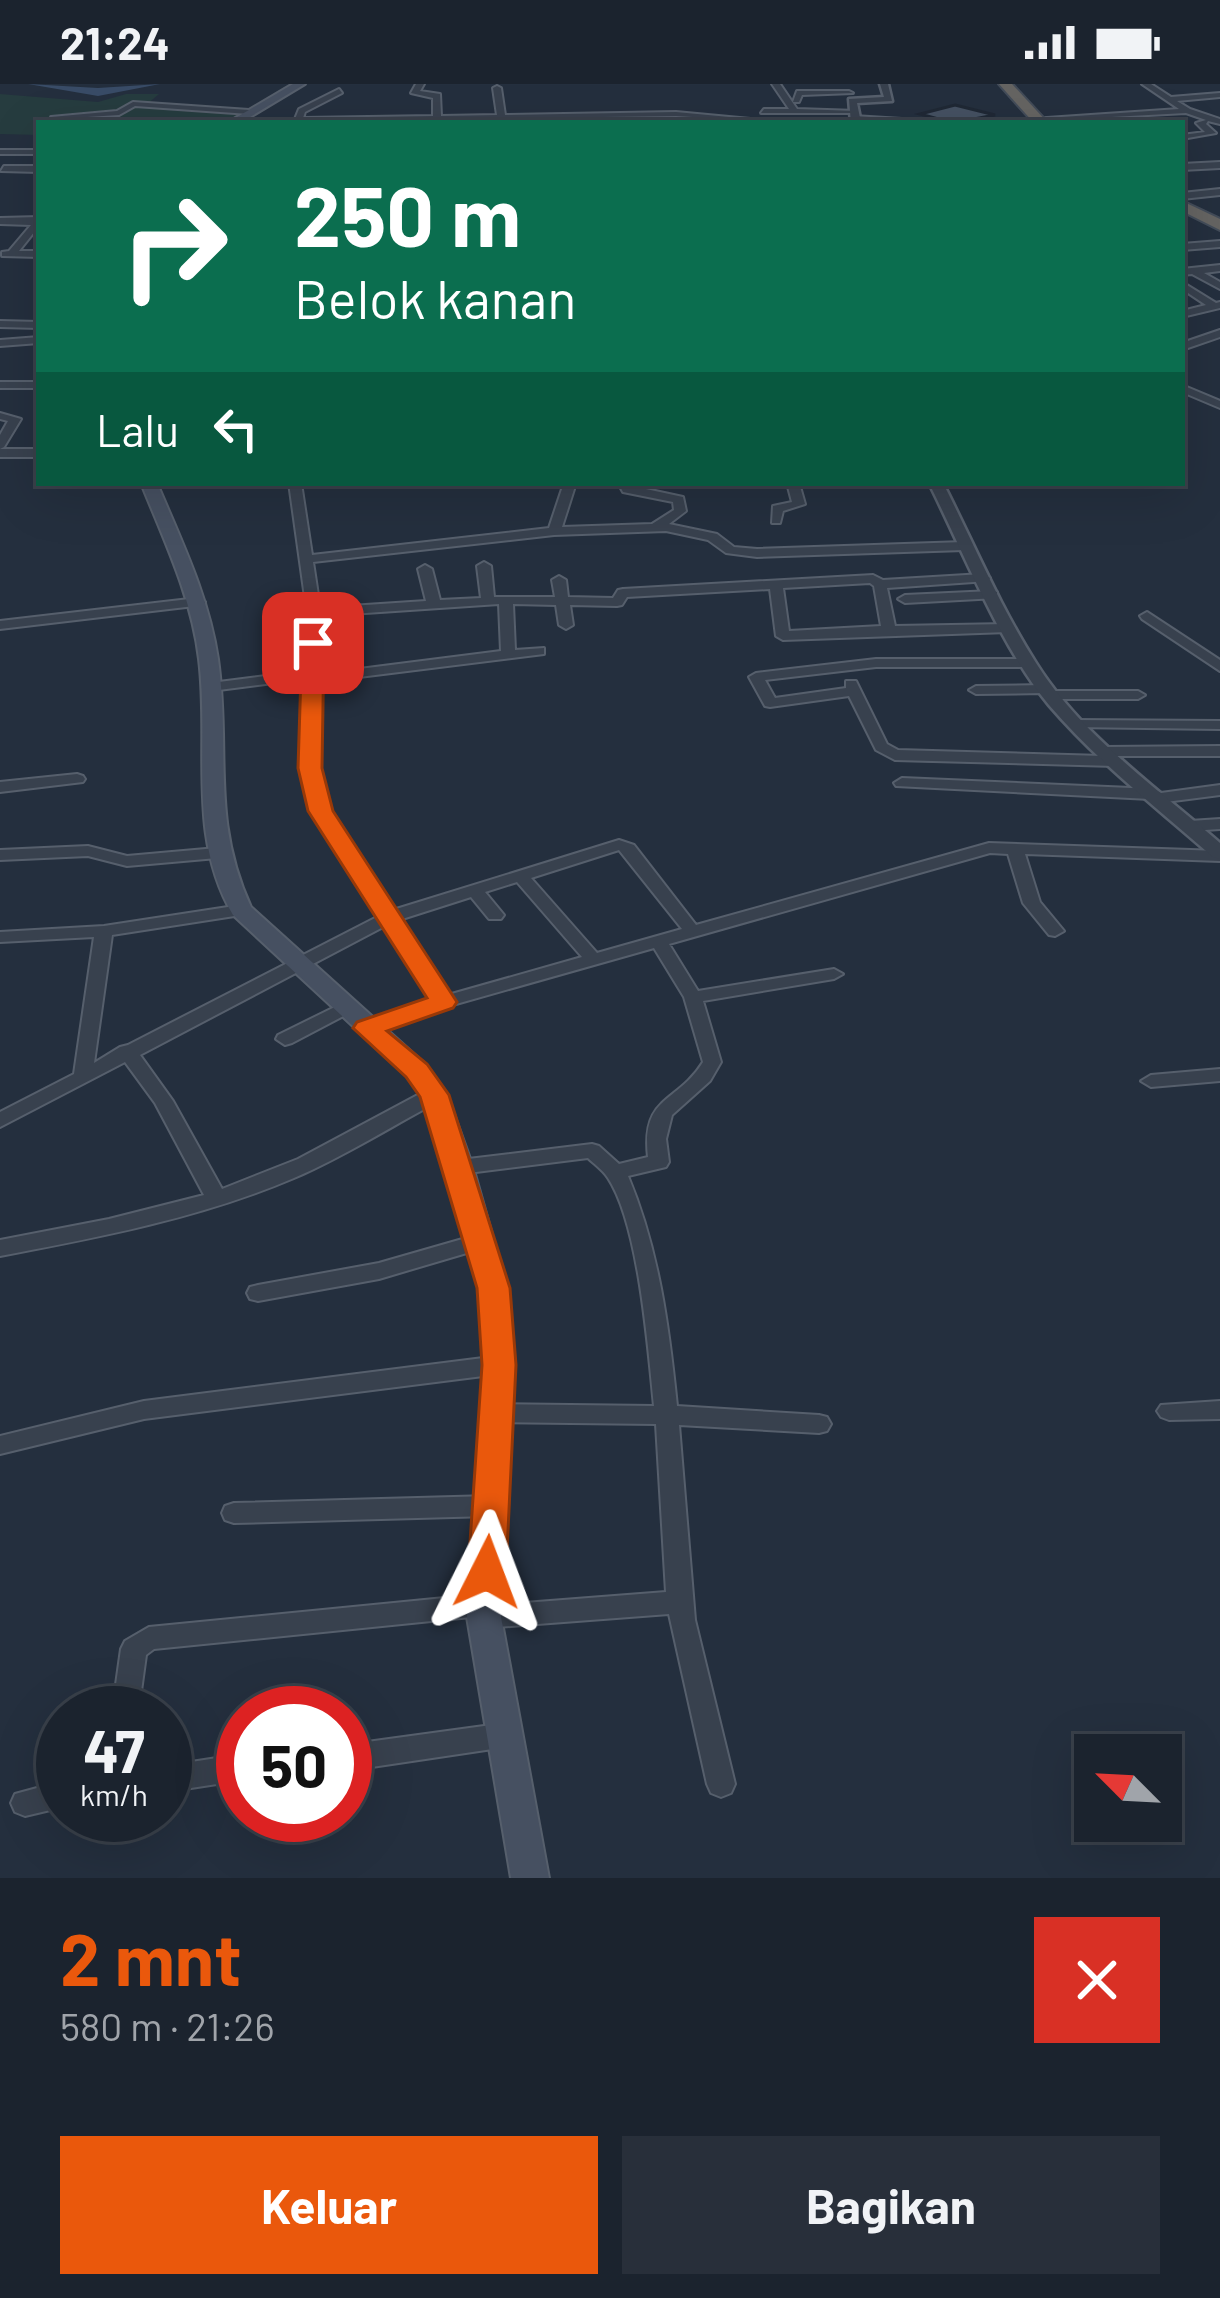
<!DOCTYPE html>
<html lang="id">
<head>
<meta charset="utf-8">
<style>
  :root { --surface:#1b232e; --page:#282f3a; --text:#f1f3f6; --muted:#a0a4aa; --line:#39404a; --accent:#ea580c }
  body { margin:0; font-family:Barlow,sans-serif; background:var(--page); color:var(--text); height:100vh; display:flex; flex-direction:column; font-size:45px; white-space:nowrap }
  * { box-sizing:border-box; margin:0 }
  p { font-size:39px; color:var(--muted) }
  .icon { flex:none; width:66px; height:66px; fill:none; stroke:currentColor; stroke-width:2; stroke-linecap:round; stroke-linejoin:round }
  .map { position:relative; height:1794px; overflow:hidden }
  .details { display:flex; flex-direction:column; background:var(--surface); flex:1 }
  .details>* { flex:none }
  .banner { position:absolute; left:36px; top:36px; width:1149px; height:366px; border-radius:0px; box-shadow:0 12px 48px #0002,0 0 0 3px var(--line); background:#0b6e4f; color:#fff; overflow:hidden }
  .needle { width:78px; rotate:294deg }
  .fabs { position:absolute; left:1074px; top:1650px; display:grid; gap:24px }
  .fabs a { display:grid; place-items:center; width:108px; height:108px; border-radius:0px; background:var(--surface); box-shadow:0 12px 48px #0002,0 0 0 3px var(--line); font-size:60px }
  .speed { position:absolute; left:36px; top:1602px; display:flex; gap:24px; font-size:60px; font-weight:700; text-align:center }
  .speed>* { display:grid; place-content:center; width:156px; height:156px; border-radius:50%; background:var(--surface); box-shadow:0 12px 48px #0002,0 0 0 3px var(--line); line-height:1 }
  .speed small { font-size:30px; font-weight:400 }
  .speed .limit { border:18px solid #d22; background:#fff; color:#111 }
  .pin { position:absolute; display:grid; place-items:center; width:102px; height:102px; color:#fff; margin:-51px; border-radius:24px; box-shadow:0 6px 18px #0006 }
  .me { position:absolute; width:132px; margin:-66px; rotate:3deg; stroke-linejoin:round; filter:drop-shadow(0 0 9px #0008) }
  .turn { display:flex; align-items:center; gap:42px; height:252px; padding:0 60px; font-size:54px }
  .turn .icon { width:156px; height:156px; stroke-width:2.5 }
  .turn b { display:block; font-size:84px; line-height:102px }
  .then { display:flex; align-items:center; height:114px; padding:0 60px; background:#0003; gap:24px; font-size:45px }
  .round { display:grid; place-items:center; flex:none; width:126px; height:126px; border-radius:0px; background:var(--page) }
  .headline { display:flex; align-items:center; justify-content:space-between; height:204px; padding:0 60px }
  h1 { font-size:72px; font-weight:700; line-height:90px; color:var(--accent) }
  .primary-button { display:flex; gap:24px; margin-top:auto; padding:24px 60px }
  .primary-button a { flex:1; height:138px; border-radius:0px; background:var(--accent); color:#fff; font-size:48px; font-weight:700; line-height:138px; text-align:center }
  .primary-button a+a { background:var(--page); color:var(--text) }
  .status { display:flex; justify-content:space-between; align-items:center; height:84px; padding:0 60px; background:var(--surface); direction:ltr }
  .status svg { height:33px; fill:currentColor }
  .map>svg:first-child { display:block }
  .green { fill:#263c3f }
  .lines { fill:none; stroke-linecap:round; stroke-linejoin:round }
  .river { fill:#394c67; fill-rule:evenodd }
  .building { fill:#455162; stroke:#1f2835; stroke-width:3 }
  .minor-casing { stroke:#565f6c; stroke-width:4 }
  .tertiary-casing { stroke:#565f6c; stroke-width:5 }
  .secondary-casing { stroke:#565f6c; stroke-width:4 }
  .trunk-casing { stroke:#434c59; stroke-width:4 }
  .minor { fill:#38414e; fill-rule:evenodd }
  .tertiary { fill:#38414e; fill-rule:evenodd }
  .secondary { fill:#465061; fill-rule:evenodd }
  .trunk { fill:#656462; fill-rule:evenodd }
  .route { fill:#ea580c; stroke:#983908; stroke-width:3 }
</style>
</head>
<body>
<div class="status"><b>21:24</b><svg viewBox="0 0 49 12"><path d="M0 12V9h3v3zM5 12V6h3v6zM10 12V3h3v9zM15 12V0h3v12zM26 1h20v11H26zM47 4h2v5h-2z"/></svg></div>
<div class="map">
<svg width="1220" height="1794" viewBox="0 0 1220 1794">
  <rect width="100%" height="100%" fill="#242f3e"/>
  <!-- green -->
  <path class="green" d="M 0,10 L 98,18 L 126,10 L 159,10 L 147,20 L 242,28 L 224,39 L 39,39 L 39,51 L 0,50 Z"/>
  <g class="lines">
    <!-- river -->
    <path class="river" d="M 28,0 L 98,4 L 160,0 L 98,12 Z"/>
  </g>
  <!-- building -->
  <path class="building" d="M 955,21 L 995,31 L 953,39 L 920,30 Z"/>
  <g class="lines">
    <!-- minor casing -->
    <g class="minor-casing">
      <g id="minor">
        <path d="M 416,0 L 424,0 L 420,7 L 440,10 L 441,32 L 497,31 L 493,4 L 497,2 L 501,4 L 505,31 L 676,28 L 793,39 L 676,32 L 229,38 L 295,35 L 299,25 L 339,5 L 342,9 L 305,28 L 303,34 L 433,32 L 433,14 L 411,9 Z"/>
        <path d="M 772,0 L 780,0 L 797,25 L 857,27 L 853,29 L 761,29 L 764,25 L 789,25 Z"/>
        <path d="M 1142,0 L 1151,0 L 1171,13 L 1220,9 L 1220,13 L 1177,17 L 1190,25 L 1220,35 L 1220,40 L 1208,37 L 1206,40 L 1216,49 L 1182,55 L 1182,51 L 1205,48 L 1196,39 L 1206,36 L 1186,29 L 1036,37 L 1032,35 L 1179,25 Z"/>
        <path d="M 797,7 L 849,7 L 853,9 L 802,11 L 799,18 L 793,18 Z"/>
        <path d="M 133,18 L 249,26 L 253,28 L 249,30 L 135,22 L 119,31 L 55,35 L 51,33 L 117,27 Z"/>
        <path d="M 854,32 L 934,37 L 938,39 L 851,36 Z"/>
        <rect x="0" y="66" width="39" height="4"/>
        <path d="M 1220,78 L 1220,84 L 1182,86 L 1182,80 Z"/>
        <path d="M 4,82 L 39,82 L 39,88 L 1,87 Z"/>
        <path d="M 1220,105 L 1220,111 L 1182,115 L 1182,109 Z"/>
        <path d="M 39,133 L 39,142 L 19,167 L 39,167 L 39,173 L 2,172 L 2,168 L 9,167 L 31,141 L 0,140 L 0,134 Z"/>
        <path d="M 1220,157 L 1220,163 L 1182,166 L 1182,160 Z"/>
        <path d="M 1220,181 L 1220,187 L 1204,189 L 1220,198 L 1220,205 L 1192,190 L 1182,191 L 1182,185 Z"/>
        <path d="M 1182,198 L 1216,219 L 1220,218 L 1220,224 L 1182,233 L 1182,227 L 1206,221 L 1182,205 Z"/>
        <path d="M 0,237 L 39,238 L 39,244 L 0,243 Z"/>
        <path d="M 1220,246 L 1220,253 L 1182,266 L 1182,259 Z"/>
        <path d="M 39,253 L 39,259 L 0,262 L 0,256 Z"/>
        <rect x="0" y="298" width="39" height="6"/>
        <path d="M 1182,301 L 1220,317 L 1220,324 L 1182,308 Z"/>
        <path d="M 0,329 L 21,335 L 4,363 L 0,365 L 0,351 L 8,337 L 0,335 Z"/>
        <rect x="0" y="365" width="39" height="8"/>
        <path d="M 289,399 L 301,399 L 312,471 L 549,444 L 564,399 L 576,399 L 562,443 L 652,440 L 674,426 L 673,418 L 623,408 L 618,399 L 630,399 L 632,402 L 683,413 L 686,427 L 669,440 L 717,450 L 734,463 L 757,465 L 964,458 L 970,462 L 964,466 L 757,473 L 726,469 L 708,456 L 666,447 L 554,451 L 313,478 L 320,524 L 426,517 L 418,485 L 425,481 L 432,485 L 440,516 L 481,514 L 477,482 L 484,478 L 491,482 L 494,513 L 555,513 L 552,496 L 559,492 L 566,496 L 568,513 L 613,514 L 618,506 L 623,505 L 873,491 L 883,496 L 983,490 L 990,494 L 988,497 L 887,504 L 895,542 L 1008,540 L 1015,544 L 1008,548 L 783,556 L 776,552 L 770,505 L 627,513 L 622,521 L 617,522 L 570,521 L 573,541 L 566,545 L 559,541 L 556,521 L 513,520 L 515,566 L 544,564 L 544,570 L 319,598 L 318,684 L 328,727 L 393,826 L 619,756 L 634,761 L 696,841 L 989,759 L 1220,767 L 1220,777 L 1025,770 L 1040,818 L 1064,847 L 1055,852 L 1049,851 L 1023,819 L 1008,770 L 990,769 L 669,860 L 698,907 L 834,885 L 843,890 L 834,895 L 703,917 L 721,978 L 710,997 L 672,1031 L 666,1055 L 669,1078 L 666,1083 L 628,1092 C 659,1166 669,1243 677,1322 L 819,1331 L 827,1333 L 831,1340 L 827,1347 L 819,1349 L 679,1341 L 695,1536 L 735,1700 L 731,1709 L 721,1713 L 711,1709 L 707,1700 L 669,1530 L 484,1544 L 475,1541 L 471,1533 L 154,1565 L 146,1571 L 138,1629 L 112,1629 L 121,1565 L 125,1557 L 149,1543 L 485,1510 L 494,1513 L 498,1521 L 666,1508 L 656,1340 L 495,1338 L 487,1335 L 483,1329 L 487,1323 L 495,1320 L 654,1322 C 648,1264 639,1141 608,1094 C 603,1086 594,1080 588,1074 L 460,1090 L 453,1088 L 450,1083 L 453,1078 L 460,1076 L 592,1060 L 599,1062 L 619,1080 L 648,1073 C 641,1011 677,1020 703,978 L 684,913 L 654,864 L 449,922 L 367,950 L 358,944 L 360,940 L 432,915 L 385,842 L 140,971 L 173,1017 L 222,1105 L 298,1075 L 427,1006 L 441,1006 L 444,1011 L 441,1016 C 392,1042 345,1072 294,1094 C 200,1134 100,1153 0,1172 L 0,1156 L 109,1135 L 204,1111 L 155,1019 L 125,978 L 0,1043 L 0,1028 L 74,990 L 94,853 L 0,858 L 0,848 L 104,842 L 241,821 L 247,822 L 250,826 L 241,831 L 112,851 L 94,979 L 120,963 L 128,961 L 379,832 L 312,727 L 302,684 L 305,595 L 211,607 L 204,603 L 211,599 L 305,587 L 307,528 ZM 870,499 L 874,502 L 881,542 L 789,547 L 783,504 ZM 499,520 L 501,567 L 320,590 L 321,532 ZM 619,766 L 682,845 L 597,869 L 531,794 ZM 517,798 L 582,873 L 448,911 L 399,836 L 471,813 L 489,835 L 501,835 L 504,831 L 485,808 Z"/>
        <path d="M 787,399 L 799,399 L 805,420 L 783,427 L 780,439 L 772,439 L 773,422 L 792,418 Z"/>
        <path d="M 992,507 L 997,508 L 997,514 L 905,519 L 898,515 L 905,511 Z"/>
        <path d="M 198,514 L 205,518 L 203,521 L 0,545 L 0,537 Z"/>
        <path d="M 1147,528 L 1220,576 L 1220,587 L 1142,535 L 1140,532 Z"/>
        <path d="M 876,575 L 1027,575 L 1034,579 L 1027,583 L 876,583 L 765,596 L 775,614 L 846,604 L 846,597 L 856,597 L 887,660 L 898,666 L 1103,672 L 1097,668 L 1105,663 L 1220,662 L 1220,672 L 1115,672 L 1123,677 L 1115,682 L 895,676 L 876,666 L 849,612 L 770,623 L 765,622 L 749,593 L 756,589 Z"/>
        <path d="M 1046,601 L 1051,602 L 1052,607 L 1138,607 L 1145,611 L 1138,615 L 1050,615 L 1045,614 L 1044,609 L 976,610 L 969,606 L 976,602 Z"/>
        <path d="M 1076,636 L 1220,637 L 1220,645 L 1071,643 L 1071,637 Z"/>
        <path d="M 77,690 L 83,692 L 85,695 L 83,698 L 0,708 L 0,698 Z"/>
        <path d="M 902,694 L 1154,705 L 1161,709 L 1220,701 L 1220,711 L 1158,719 L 1150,715 L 896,702 L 894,699 Z"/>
        <path d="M 1220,735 L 1220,745 L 1190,747 L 1182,742 L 1190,737 Z"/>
        <path d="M 88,762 L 127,772 L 217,764 L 225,769 L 217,774 L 127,782 L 88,772 L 0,776 L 0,766 Z"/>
        <path d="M 345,918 L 354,924 L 351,928 L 292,959 L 285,961 L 276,955 L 278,951 Z"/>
        <path d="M 1220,985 L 1220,997 L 1151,1003 L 1141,997 L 1151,991 Z"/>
        <path d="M 480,1150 L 487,1153 L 491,1158 L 487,1163 L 379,1195 L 258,1217 L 250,1215 L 247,1209 L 250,1203 L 258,1201 L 379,1179 Z"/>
        <path d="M 499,1272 L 507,1275 L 510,1281 L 507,1287 L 499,1290 L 144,1335 L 0,1370 L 0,1352 L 144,1317 Z"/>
        <path d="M 1220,1317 L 1220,1335 L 1169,1336 L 1161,1333 L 1157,1327 L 1161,1321 Z"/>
        <path d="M 490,1412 L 499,1415 L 502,1422 L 499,1429 L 490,1432 L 234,1439 L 225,1436 L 222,1429 L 225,1422 L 234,1419 Z"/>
        <path d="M 506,1639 L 516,1642 L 519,1651 L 516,1660 L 506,1663 L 345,1687 L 345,1661 Z"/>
        <path d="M 243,1670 L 243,1696 L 165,1708 L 165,1682 Z"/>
        <path d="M 63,1697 L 63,1723 L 25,1732 L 15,1728 L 11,1719 L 15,1710 Z"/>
      </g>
    </g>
    <!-- tertiary casing -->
    <g class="tertiary-casing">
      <g id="tertiary">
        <path d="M 880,0 L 888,0 L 892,17 L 857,19 L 861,39 L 851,39 L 849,15 L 884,13 Z"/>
        <path d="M 929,399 L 943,399 C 973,458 1000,523 1036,579 C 1081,651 1157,704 1220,759 L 1220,775 L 1213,773 C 1157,724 1097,677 1049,621 C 1001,564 963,467 929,399 Z"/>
      </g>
    </g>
    <!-- secondary casing -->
    <g class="secondary-casing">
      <g id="secondary">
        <path d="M 293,0 L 305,0 L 240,39 L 227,39 Z"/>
        <path d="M 141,399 L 157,399 C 181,456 209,513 218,575 C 231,666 210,734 251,823 L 426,981 L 447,1011 L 473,1083 L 507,1204 L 514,1281 L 501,1533 L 549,1794 L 511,1794 L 467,1533 L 484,1281 L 479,1204 L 447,1083 L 422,1012 L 408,993 L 233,831 C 186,751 210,662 199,575 C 192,514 164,456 141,399 Z"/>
      </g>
    </g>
    <!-- trunk casing -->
    <g class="trunk-casing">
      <g id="trunk">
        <path d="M 999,0 L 1012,0 L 1048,39 L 1034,39 Z"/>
        <path d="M 1182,117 L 1220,135 L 1220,146 L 1182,127 Z"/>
      </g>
    </g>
    <!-- minor -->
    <use href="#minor" class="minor"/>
    <!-- tertiary -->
    <use href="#tertiary" class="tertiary"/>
    <!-- secondary -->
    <use href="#secondary" class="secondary"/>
    <!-- trunk -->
    <use href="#trunk" class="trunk"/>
  </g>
  <!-- route -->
  <path class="route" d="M 313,553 L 324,559 L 322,684 L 333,727 L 457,918 L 453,924 L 387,947 L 427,980 L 449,1011 L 510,1204 L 516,1281 L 506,1488 L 500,1499 L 487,1504 L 473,1499 L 468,1488 L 482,1281 L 477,1204 L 420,1013 L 406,993 L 353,944 L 357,938 L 427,914 L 308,727 L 298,684 L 302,559 Z"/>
</svg>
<div class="fabs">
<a><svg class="needle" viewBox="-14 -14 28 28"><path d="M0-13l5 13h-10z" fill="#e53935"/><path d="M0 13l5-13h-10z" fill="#a0a4aa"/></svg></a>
</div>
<div class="speed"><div>47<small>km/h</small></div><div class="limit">50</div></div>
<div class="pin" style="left:313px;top:559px;background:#d93025"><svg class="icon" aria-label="arrive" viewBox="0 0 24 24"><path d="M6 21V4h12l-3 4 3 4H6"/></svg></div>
<svg class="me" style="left:487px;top:1488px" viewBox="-20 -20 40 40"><path d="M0-17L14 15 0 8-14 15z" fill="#ea580c" stroke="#fff" stroke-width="4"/></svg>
<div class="banner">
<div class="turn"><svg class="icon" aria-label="right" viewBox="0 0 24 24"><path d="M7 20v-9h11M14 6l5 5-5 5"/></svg><div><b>250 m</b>Belok kanan</div></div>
<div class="then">Lalu<svg class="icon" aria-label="left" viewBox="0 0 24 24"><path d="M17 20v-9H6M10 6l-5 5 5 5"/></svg></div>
</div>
</div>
<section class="details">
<div class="headline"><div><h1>2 mnt</h1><p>580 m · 21:26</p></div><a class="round" style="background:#d93025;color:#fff"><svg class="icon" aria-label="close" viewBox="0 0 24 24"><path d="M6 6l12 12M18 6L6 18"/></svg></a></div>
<div class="primary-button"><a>Keluar</a><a>Bagikan</a></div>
</section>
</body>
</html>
